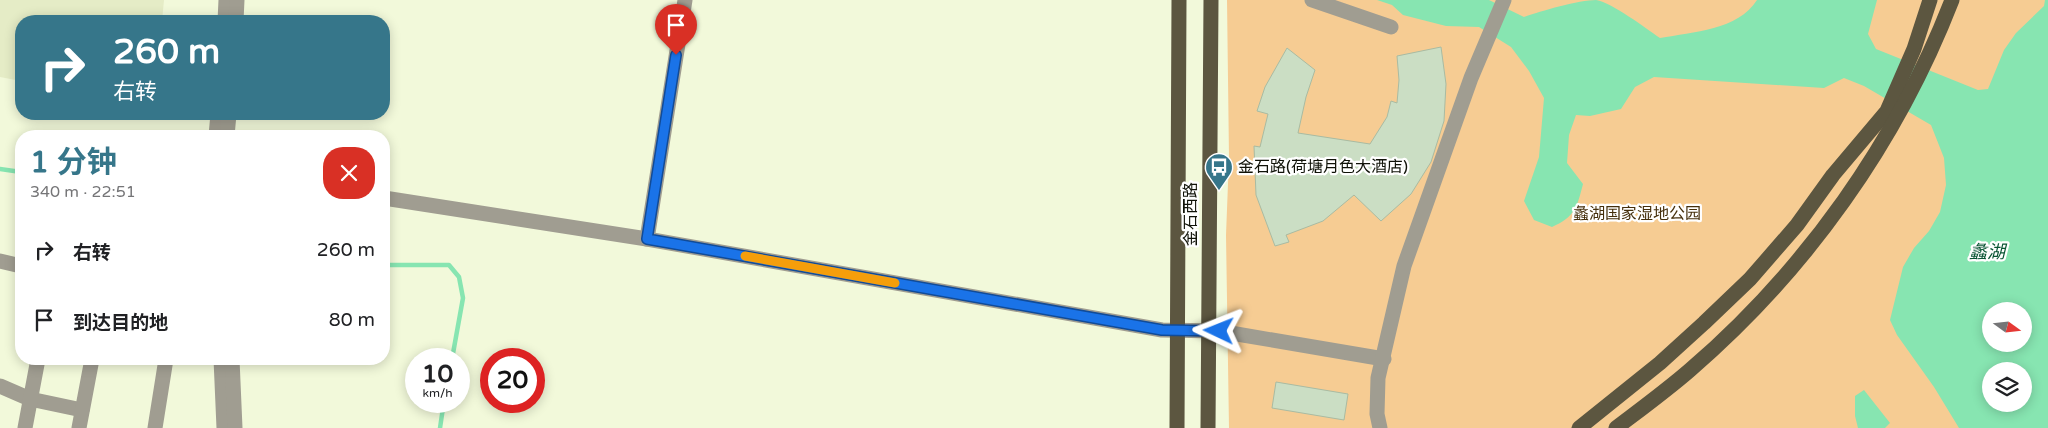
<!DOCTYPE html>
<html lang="zh">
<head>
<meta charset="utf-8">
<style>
  :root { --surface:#fff; --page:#f6f6f6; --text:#202124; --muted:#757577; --accent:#36768a }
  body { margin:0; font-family:"Varela Round","Noto Sans SC",sans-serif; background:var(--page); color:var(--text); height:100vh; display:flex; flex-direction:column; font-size:19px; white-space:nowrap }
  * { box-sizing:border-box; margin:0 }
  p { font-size:16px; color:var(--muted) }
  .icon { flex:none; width:28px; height:28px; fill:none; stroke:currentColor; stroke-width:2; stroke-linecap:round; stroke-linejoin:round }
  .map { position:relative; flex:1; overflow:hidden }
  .panel { position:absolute; left:15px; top:130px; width:375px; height:235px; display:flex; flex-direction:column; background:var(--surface); border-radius:20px; box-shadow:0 2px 12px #0003 }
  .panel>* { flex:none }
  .hud { position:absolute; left:15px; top:15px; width:375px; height:105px; border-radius:20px; box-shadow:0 2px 12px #0003; background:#36768a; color:#fff; overflow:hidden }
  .needle { width:32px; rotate:105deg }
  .buttons { position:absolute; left:1982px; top:302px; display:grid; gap:10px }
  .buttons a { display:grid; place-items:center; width:50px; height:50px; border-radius:50%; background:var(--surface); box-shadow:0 2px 12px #0003; font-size:25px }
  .speed { position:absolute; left:405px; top:348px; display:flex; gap:10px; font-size:25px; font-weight:700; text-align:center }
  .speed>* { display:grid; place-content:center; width:65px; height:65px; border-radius:50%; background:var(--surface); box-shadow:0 2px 12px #0003; line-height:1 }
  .speed small { font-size:12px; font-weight:400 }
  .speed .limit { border:8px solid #d22; background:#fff; color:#111 }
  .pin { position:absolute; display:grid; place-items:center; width:42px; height:42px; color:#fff; margin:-51px -21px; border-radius:50% 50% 50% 0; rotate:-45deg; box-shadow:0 0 5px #0007 }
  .pin .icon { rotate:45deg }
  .me { position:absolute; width:55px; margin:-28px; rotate:272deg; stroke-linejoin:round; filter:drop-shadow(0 0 4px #0008) }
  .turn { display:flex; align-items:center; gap:18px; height:105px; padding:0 15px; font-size:22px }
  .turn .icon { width:65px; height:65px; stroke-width:2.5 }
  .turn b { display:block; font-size:35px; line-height:42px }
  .round { display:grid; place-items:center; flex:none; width:52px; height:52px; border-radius:20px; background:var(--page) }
  .head { display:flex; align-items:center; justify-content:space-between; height:85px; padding:0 15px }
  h1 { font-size:30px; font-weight:700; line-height:38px; color:var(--accent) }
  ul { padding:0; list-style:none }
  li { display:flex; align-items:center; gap:15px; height:70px; padding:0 15px }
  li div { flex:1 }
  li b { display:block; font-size:19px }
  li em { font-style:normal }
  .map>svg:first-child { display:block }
  .built { fill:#e5ecc6 }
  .green { fill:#f6cc93; fill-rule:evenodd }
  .water { fill:#87e5b1; fill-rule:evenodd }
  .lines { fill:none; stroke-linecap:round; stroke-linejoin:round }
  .stream { stroke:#87e5b1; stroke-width:4.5 }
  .building { fill:#cbdec4; stroke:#a9bba2 }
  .minor { stroke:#a09d91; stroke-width:15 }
  .major { stroke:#5c5640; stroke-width:15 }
  .route-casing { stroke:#114b97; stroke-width:12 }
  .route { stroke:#1a73e8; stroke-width:9 }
  .slow { stroke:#f59e0b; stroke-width:9 }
  .labels { text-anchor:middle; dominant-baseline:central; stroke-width:4.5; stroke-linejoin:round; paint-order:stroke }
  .poi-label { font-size:16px; fill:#101208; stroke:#fff; text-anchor:start }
  .street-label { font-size:16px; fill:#101208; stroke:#fff }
  .park-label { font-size:16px; fill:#452f0c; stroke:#fff }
  .water-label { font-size:18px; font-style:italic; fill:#085433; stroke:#fff }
</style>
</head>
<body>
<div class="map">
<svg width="2048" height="428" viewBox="0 0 2048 428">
  <rect width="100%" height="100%" fill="#f2f9da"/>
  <!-- built -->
  <path class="built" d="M 0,0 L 164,0 L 162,21 L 21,21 L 21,81 L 0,77 Z"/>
  <!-- green -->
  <path class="green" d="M 1227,0 L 2048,0 L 2048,428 L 1229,428 L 1226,235 L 1229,158 ZM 1991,311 L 2024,311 L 2024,344 L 1991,344 ZM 1991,371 L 2024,371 L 2024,404 L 1991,404 Z"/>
  <!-- water -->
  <g class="water">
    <path d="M 1377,0 L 1489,0 L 1524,17 C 1541,11 1579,0 1596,0 C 1613,3 1645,28 1660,38 C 1693,32 1738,30 1757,0 L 1877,0 L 1868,34 L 1876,49 L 1978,90 L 1988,89 L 2004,50 L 2016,33 L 2044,6 L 2045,0 L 2048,0 L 2048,428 L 1959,428 L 1934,387 L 1897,335 L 1890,320 L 1903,267 L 1914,248 L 1929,231 L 1940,212 L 1946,185 L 1944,158 L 1931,125 L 1864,86 L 1844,78 L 1824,88 L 1654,77 L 1635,87 L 1621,109 L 1590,116 L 1576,115 L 1569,135 L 1567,163 L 1583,184 C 1577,207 1575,217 1552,227 L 1534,220 L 1524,201 L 1539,157 L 1544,98 L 1529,71 L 1511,47 L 1479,27 L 1446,26 L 1403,15 L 1392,5 ZM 1991,311 L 2024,311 L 2024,344 L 1991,344 ZM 1991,371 L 2024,371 L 2024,404 L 1991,404 Z"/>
    <path d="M 1864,390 L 1890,423 L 1885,428 L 1858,428 L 1855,416 L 1855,396 Z"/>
  </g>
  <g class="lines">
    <!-- stream -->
    <g class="stream">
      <path d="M 0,169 L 21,172"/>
      <path d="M 384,265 L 449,265 L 459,277 L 463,298 L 452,359"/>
      <path d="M 440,428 L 444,401"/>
    </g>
  </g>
  <!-- building -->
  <g class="building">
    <path d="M 1441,47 L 1446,84 L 1444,121 L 1431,162 L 1411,194 L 1381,221 L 1354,195 L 1323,221 L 1286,235 L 1289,242 L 1275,246 L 1256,195 L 1254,146 L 1260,147 L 1268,114 L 1257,111 L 1265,87 L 1287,48 L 1315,70 L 1306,97 L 1298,133 L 1370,144 L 1387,117 L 1391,101 L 1397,103 L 1399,80 L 1397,56 Z"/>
    <path d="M 1276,382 L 1348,394 L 1344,420 L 1272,408 Z"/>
  </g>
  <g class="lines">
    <!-- minor -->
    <g class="minor">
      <path d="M 1312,0 L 1391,27"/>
      <path d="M 225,21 L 226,0"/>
      <path d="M 236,21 L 237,0"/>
      <path d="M 216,136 L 218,114"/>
      <path d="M 227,136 L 229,114"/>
      <path d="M 384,198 L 647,239 L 1162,330 L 1219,331 L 1384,359"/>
      <path d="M 647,239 L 685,0"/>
      <path d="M 0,261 L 21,266"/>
      <path d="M 221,359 L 224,428"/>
      <path d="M 232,359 L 235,428"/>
      <path d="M 0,386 L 30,399 L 82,410"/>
      <path d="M 25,428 L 38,359"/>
      <path d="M 79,428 L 92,359"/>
      <path d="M 155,428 L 166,359"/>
      <path d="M 1380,428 L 1377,414 L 1378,378 L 1404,266 L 1471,78 L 1504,0"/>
    </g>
    <!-- major -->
    <g class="major">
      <path d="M 1177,428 L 1179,0"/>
      <path d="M 1208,428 L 1211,0"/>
      <path d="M 1579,428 L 1660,363 L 1704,323 L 1750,279 L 1797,225 L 1833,175 L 1887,111 L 1914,49 L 1930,0"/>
      <path d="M 1616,428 C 1641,409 1667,390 1690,370 C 1806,270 1897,142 1952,0"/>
    </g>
  </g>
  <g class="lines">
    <!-- route casing -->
    <g class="route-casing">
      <path id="route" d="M 676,55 L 647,239 L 1162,330 L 1219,331"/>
    </g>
    <!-- route -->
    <use href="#route" class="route"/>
    <!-- slow -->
    <path class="slow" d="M 745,256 L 895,283"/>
  </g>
  <!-- icons -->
  <defs>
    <g id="bus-pin" transform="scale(1.4375)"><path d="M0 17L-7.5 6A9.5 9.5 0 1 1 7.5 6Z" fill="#36768a" stroke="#fff"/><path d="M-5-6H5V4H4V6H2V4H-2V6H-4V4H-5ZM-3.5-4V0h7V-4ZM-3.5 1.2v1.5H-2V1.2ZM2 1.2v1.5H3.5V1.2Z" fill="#fff"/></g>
  </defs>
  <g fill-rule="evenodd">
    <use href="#bus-pin" x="1219" y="167"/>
  </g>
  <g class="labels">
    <!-- poi labels -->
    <g class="poi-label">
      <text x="1238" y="167">金石路(荷塘月色大酒店)</text>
    </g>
    <!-- street labels -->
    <g class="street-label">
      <text transform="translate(1191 214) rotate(-90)">金石西路</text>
    </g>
    <!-- park labels -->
    <g class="park-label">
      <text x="1637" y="214">蠡湖国家湿地公园</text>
    </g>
    <!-- water labels -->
    <g class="water-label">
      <text x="1987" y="252">蠡湖</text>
    </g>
  </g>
</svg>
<div class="buttons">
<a><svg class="needle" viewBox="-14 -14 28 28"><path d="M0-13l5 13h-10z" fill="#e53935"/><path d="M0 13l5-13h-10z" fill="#757577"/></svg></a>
<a><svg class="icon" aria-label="layers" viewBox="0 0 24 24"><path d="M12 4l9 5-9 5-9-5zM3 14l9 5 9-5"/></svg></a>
</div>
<div class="speed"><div>10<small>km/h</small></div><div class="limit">20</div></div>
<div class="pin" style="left:676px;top:55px;background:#d93025"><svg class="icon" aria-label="arrive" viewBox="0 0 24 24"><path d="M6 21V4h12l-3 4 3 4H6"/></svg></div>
<svg class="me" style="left:1219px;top:331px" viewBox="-20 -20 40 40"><path d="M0-17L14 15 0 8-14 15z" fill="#1a73e8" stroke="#fff" stroke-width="4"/></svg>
<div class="hud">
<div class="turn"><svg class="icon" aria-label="right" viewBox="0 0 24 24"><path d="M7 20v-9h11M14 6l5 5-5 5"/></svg><div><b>260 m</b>右转</div></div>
</div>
<section class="panel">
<div class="head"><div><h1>1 分钟</h1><p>340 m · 22:51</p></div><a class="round" style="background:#d93025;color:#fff"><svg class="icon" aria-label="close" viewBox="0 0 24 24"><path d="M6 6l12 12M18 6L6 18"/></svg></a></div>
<ul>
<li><svg class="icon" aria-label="right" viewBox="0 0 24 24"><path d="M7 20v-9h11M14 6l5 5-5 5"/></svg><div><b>右转</b></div><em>260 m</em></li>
<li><svg class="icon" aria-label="arrive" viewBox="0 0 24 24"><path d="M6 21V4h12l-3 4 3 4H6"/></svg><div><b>到达目的地</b></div><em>80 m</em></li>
</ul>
</section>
</div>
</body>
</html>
